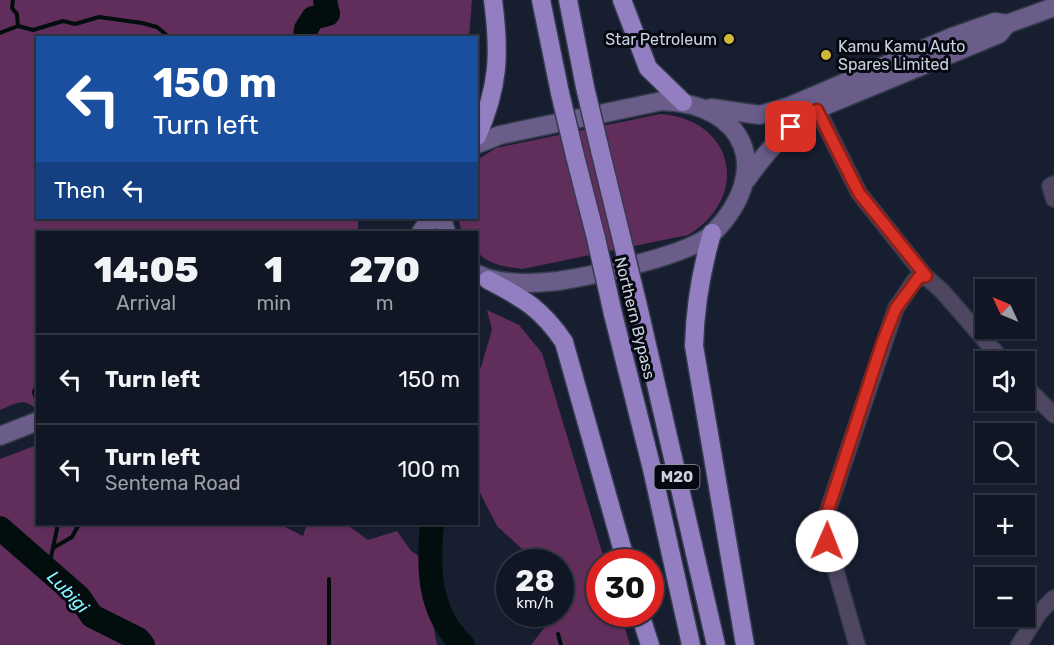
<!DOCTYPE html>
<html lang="en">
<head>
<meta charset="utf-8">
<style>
  :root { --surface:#101624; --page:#1e2331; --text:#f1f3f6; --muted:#9c9fa6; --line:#303541 }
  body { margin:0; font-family:Rubik,sans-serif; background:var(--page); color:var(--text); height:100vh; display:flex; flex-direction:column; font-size:22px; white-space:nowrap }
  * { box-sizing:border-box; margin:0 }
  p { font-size:20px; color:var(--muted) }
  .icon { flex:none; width:33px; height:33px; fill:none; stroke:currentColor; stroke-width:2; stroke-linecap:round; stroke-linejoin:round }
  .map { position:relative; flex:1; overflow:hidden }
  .details { position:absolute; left:36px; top:231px; width:442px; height:294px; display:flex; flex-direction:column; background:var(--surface); border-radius:0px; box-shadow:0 2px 4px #0004,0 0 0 2px var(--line) }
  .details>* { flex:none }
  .guide { position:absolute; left:36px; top:36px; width:442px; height:183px; border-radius:0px; box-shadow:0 2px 4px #0004,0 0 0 2px var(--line); background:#1a4fa0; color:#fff; overflow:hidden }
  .needle { width:39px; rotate:314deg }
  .controls { position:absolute; left:975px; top:279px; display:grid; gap:12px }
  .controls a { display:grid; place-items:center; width:60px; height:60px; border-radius:0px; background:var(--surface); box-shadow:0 2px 4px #0004,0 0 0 2px var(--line); font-size:30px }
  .speed { position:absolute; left:496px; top:549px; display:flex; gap:12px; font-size:30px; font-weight:700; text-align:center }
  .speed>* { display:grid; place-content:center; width:78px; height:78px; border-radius:50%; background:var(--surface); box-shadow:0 2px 4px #0004,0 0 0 2px var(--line); line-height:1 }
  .speed small { font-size:15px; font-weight:400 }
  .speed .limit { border:9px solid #d22; background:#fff; color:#111 }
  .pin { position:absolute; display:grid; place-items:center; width:51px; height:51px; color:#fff; margin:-26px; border-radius:12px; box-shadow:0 3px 9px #0006 }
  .me { position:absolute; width:66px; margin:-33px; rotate:1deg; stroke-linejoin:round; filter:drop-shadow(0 0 4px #0008) }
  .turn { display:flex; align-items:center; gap:21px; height:126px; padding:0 18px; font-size:27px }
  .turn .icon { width:78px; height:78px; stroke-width:2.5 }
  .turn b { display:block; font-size:42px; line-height:51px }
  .then { display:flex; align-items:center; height:57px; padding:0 18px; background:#0003; gap:12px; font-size:22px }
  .eta { display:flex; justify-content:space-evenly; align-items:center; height:102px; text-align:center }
  .eta b { font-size:36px; font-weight:800; line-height:42px }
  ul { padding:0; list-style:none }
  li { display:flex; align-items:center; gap:18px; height:90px; padding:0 18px; border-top:2px solid var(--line) }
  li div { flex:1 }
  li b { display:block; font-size:22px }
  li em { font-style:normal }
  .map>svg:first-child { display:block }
  .green { fill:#612e5b }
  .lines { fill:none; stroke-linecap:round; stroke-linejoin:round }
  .stream { stroke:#020e0e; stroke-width:4 }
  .river { stroke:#020e0e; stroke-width:24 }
  .minor-casing { stroke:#333b4c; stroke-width:18 }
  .secondary-casing { stroke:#333b4c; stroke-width:21 }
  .motorway-casing { stroke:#333b4c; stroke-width:21 }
  .minor { stroke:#4f4762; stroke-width:15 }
  .secondary { stroke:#6b5d89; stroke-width:18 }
  .motorway { stroke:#947ec2; stroke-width:18 }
  .motorway-bridge-casing { stroke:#333b4c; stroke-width:21; stroke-linecap:butt }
  .motorway-bridge { stroke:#947ec2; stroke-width:18 }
  .route-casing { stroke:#8d1f18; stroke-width:15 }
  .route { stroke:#d93025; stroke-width:10 }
  .poi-dot { fill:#cfb837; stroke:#050810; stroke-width:2 }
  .labels { text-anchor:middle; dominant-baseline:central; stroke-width:6; stroke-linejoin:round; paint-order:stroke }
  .shield { fill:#050810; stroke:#9095a0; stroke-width:1.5 }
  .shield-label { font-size:15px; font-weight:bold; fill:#cbd1de }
  .poi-label { font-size:16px; fill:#cbd1de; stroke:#050810; text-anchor:end }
  .street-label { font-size:16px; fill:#cbd1de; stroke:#050810 }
  .water-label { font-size:18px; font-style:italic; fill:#84f7fb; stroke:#050810 }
</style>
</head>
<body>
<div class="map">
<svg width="1054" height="645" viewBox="0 0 1054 645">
  <rect width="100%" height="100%" fill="#161e30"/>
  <!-- green -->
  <g class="green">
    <path d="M 0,0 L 472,0 L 469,37 L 38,38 L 38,218 L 358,218 L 358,228 L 355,232 C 325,232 287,226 259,232 L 38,232 L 37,410 C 24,396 15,404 0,410 Z"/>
    <path d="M 660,114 C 735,119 751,197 688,235 L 522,269 C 505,267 490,265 477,252 L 477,232 L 462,232 L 458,218 L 477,218 L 477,160 L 496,148 Z"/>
    <path d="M 487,310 L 519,325 L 542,353 L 605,562 L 600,562 L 600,614 L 621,614 L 630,645 L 531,645 L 548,623 L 546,614 L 561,614 L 561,562 L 538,562 L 537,557 L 522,549 L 497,526 L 477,487 L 477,370 L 481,367 L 492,330 Z"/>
    <path d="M 37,445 L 38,524 L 279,524 L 303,536 L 307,524 L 346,524 L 368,540 L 397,531 L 411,551 L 429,563 L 436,609 L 432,618 L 437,645 L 0,645 L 0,459 Z"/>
  </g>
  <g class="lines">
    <!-- stream -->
    <g class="stream">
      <path d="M 13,0 L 12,8 L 17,14 L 18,26"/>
      <path d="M 0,33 L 18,26 L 33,30 L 63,21 L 75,24 L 99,17 L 142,23 L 157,27 L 170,38"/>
      <path d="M 38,383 L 34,392 L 38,404"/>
      <path d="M 53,548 L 58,524"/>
      <path d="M 48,570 L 53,548 L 72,537 L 79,524"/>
      <path d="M 558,634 L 561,645"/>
      <path d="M 329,645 L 329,579"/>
    </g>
    <!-- river -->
    <g class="river">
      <path d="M 305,38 L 306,29 L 313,18 L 328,14 L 325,0"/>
      <path d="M 432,524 C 428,567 428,613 463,645"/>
      <path d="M 0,528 L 79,597 L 92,616 L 138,639 L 143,645"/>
    </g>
    <!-- minor casing -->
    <g class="minor-casing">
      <g id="minor">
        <path d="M 817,109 L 859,193 L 925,276"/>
        <path d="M 1054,184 L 1050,186 L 1054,199"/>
        <path d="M 1024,385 L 1054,415"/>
        <path d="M 857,645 L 826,536 L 827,513 L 896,308 L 915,280 L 925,276 L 942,291 L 1004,362"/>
        <path d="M 1019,645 L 1039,613 L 1054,598"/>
      </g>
    </g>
    <!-- secondary casing -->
    <g class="secondary-casing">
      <g id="secondary">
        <path d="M 711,108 L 760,115 L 790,106 L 952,37 L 995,22 L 1007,24 L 1054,7"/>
        <path d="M 477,144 L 500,135 L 662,101 C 747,104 774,171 713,233 C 691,255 591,276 558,281 C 532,284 500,285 477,274"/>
        <path d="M 747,179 C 767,150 787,129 817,109 L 999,34 L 1007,24"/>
        <path d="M 442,218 L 446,232"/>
        <path d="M 421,232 L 431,218"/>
        <path d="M 0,436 L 38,421"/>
      </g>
    </g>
    <!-- motorway casing -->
    <g class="motorway-casing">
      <g id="motorway">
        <path d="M 541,0 L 560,93"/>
        <path d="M 568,0 L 585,87"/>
        <path d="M 622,0 L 648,68 L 683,102"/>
        <path d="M 477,136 C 499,87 500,53 493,0"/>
        <path d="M 600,150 L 620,232"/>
        <path d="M 575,156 L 596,238"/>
        <path d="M 712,233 C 701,271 695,306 694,346 L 745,645"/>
        <path d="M 488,280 C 523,298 542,309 564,342 L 626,562"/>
        <path d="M 639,310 L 716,645"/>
        <path d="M 613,314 L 652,469 L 691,645"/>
        <path d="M 640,614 L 650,645"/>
      </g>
    </g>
    <!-- minor -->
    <use href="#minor" class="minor"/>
    <!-- secondary -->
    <use href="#secondary" class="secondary"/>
    <!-- motorway -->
    <use href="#motorway" class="motorway"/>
    <!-- motorway-bridge casing -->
    <g class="motorway-bridge-casing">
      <g id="motorway-bridge">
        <path d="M 585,87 L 600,150"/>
        <path d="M 560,93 L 575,156"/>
        <path d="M 620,232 L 639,310"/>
        <path d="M 596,238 L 613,314"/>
      </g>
    </g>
    <!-- motorway-bridge -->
    <use href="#motorway-bridge" class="motorway-bridge"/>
  </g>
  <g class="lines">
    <!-- route casing -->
    <g class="route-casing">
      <path id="route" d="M 791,127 L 817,110 L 859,193 L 926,276 L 919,277 L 896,308 L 883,341 L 827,513 L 825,529 L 827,541"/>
    </g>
    <!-- route -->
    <use href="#route" class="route"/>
  </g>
  <!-- markers -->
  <g class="poi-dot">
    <circle cx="729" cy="39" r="6"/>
    <circle cx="826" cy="55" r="6"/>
  </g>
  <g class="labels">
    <!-- shield labels -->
    <rect class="shield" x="654.5" y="465" width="45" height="24" rx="4.5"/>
    <g class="shield-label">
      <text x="677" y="477">M20</text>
    </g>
    <!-- poi labels -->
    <g class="poi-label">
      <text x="717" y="39">Star Petroleum</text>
      <text x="838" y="46" text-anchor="start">Kamu Kamu Auto<tspan x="838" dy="18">Spares Limited</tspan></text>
    </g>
    <!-- street labels -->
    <g class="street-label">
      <text transform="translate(635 318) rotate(76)">Northern Bypass</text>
    </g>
    <!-- water labels -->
    <g class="water-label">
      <text transform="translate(68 592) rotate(46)">Lubigi</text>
    </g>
  </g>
</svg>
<div class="controls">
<a><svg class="needle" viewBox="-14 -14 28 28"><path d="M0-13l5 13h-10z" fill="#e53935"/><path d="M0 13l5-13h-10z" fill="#9c9fa6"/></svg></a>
<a><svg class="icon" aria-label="sound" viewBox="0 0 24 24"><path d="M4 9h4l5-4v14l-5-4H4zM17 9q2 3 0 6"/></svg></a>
<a><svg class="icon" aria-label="search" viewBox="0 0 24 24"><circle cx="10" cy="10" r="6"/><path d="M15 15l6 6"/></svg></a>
<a>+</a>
<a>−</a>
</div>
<div class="speed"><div>28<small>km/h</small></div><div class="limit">30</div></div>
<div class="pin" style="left:791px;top:127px;background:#d93025"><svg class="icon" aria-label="arrive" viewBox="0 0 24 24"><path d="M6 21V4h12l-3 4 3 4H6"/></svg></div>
<svg class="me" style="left:827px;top:541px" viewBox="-20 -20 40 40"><circle r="19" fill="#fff"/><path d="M0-13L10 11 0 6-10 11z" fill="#d93025"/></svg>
<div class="guide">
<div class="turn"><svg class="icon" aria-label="left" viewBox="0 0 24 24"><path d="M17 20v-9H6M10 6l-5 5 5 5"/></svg><div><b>150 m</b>Turn left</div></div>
<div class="then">Then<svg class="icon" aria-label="left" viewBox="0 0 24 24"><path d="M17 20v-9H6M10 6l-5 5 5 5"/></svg></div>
</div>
<section class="details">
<div class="eta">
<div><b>14:05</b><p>Arrival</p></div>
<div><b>1</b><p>min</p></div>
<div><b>270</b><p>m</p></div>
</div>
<ul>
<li><svg class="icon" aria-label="left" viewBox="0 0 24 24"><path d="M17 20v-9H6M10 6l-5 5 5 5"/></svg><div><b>Turn left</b></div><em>150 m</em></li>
<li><svg class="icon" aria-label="left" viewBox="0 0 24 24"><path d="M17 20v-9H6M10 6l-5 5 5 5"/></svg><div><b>Turn left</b><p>Sentema Road</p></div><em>100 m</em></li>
</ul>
</section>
</div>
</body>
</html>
